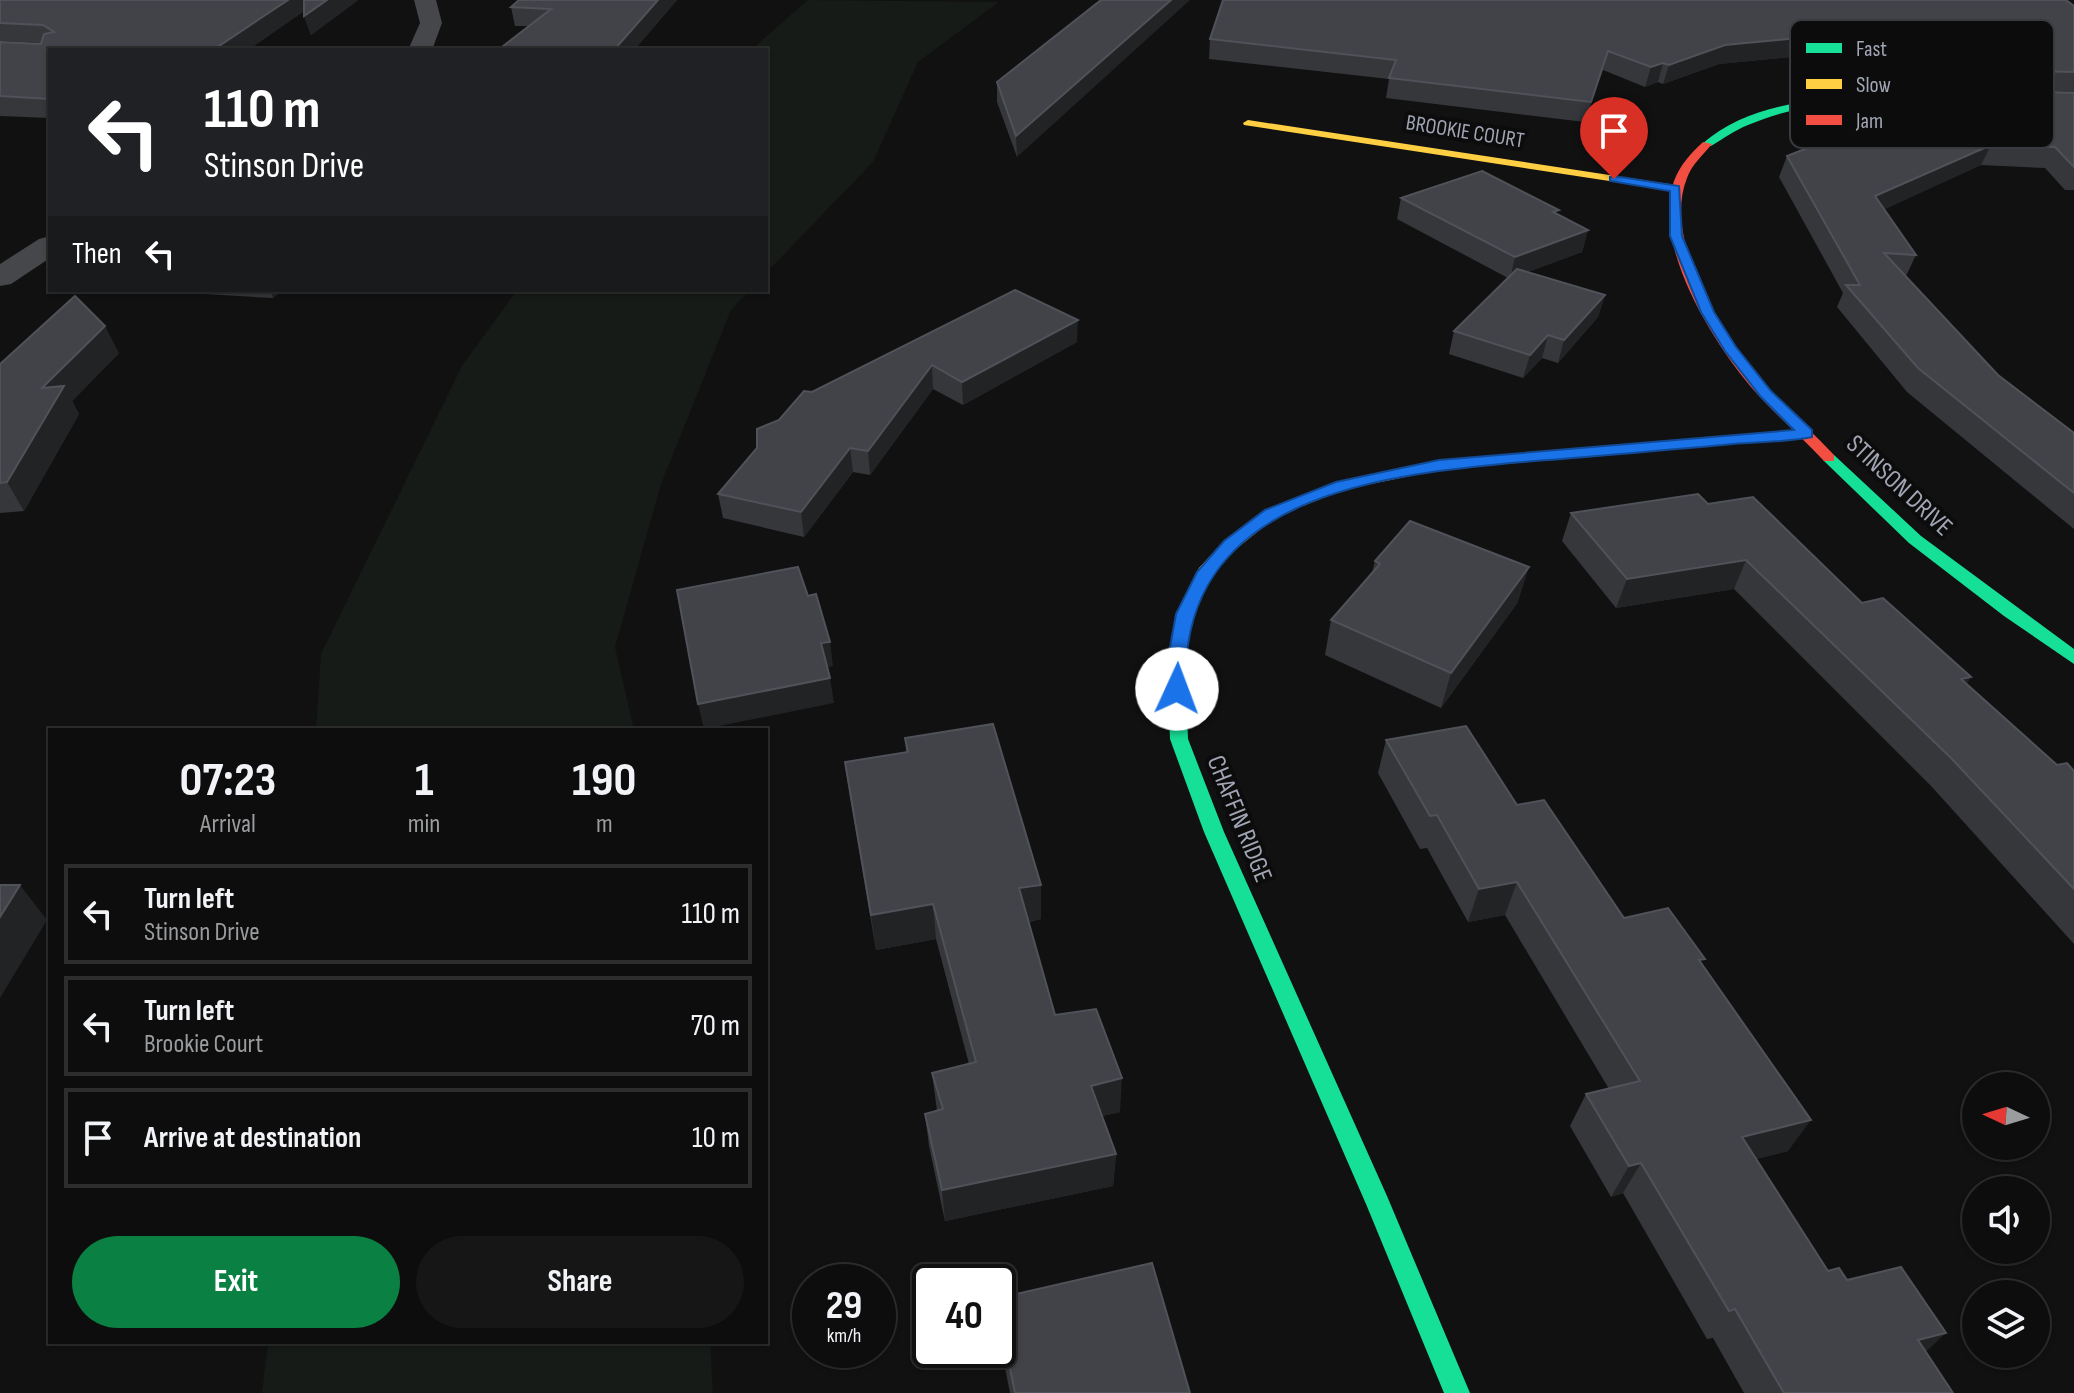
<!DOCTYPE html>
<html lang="en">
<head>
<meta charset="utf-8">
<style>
  :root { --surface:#0d0d0e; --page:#161617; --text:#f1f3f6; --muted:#9a9c9e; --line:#2d2d2e; --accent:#0b8043 }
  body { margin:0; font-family:"Sofia Sans Condensed",sans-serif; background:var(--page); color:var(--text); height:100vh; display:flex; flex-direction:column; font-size:30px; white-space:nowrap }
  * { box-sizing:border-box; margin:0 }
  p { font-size:26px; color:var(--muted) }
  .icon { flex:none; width:44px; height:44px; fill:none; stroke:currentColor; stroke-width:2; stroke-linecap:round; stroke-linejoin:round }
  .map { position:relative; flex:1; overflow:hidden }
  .side { position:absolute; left:48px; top:728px; width:720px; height:616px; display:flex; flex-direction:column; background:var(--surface); border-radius:0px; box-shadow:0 2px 6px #0004,0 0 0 2px var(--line) }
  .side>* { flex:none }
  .hud { position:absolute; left:48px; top:48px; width:720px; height:244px; border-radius:0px; box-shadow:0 2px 6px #0004,0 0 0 2px var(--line); background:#202124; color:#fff; overflow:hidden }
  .needle { width:52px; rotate:274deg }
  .tools { position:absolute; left:1962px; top:1072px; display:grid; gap:16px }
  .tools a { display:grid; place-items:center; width:88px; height:88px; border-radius:50%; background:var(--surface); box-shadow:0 2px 6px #0004,0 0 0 2px var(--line); font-size:40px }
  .speed { position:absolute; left:792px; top:1264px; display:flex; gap:16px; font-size:40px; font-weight:700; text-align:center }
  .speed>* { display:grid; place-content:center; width:104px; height:104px; border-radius:50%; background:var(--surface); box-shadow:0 2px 6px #0004,0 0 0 2px var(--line); line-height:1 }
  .speed small { font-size:20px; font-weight:400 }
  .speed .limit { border:4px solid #111; border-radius:12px; background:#fff; color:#111 }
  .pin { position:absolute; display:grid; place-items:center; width:68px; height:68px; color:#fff; margin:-82px -34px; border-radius:50% 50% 50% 0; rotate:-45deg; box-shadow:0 0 8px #0007 }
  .pin .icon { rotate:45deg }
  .me { position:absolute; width:88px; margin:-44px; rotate:2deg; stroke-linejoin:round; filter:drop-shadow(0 0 6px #0008) }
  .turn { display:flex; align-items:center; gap:28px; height:168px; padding:0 24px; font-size:36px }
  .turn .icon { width:104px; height:104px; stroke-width:2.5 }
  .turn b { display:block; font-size:56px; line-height:68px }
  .then { display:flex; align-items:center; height:76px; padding:0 24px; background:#0003; gap:16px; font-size:30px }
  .eta { display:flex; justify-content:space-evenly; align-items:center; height:136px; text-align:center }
  .eta b { font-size:48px; font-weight:700; line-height:56px }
  .cta { display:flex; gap:16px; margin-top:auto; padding:16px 24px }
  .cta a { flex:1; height:92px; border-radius:48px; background:var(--accent); color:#fff; font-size:32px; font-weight:700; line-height:92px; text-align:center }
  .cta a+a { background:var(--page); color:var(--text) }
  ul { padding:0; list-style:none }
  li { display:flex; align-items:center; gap:24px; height:100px; margin:0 16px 12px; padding:0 8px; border:4px solid var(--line); border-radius:0px }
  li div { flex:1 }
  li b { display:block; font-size:30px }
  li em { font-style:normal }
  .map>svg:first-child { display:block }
  .green { fill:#161b17 }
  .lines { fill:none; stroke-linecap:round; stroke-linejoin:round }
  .street { fill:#46474a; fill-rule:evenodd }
  .fast { fill:#16e098; fill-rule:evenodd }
  .slow { fill:#ffcf43; fill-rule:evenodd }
  .jam { fill:#f24e42; fill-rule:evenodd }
  .wall { fill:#36373b }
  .shaded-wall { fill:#222325 }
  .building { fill:#424348; stroke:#505259; stroke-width:2 }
  .route { fill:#1a73e8; stroke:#114b97; stroke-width:2 }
  .labels { text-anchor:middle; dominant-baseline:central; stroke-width:8; stroke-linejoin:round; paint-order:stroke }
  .far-street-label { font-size:22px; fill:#a1a5b4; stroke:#0c0c0d }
  .street-label { font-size:26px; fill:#a1a5b4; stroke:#0c0c0d }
  .key { fill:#0c0c0d; stroke:#393a3f; stroke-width:2 }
  .key-label { font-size:22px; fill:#a1a5b4 }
</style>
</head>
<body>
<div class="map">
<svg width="2074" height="1393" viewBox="0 0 2074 1393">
  <rect width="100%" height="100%" fill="#111112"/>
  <!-- green -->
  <g class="green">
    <path d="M 808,0 L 999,2 L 918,62 L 873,162 L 766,273 L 766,50 L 751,50 Z"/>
    <path d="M 517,290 L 750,290 L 731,310 L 661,484 L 615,647 L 634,730 L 316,730 L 321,654 L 462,366 Z"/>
    <path d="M 268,1342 L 710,1342 L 713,1393 L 262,1393 Z"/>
  </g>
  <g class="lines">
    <!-- street -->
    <g class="street">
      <path d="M 414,0 L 436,0 L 442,23 L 432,50 L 408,50 L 420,23 Z"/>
      <path d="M 50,236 L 50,258 L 11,284 L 0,286 L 0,264 L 39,239 Z"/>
    </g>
    <!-- fast -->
    <g class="fast">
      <path d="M 1883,94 L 2074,99 L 2074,105 C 1971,100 1844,84 1748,125 C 1735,130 1723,139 1711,146 L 1702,144 C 1749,102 1823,98 1883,94 Z"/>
      <path d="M 1829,454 L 1834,455 L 1921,536 L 2074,649 L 2074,664 L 2004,616 L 1909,543 L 1824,461 L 1822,458 Z"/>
      <path d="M 1185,607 L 1193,613 L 1185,664 L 1188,739 L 1224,832 L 1387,1196 L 1470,1393 L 1444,1393 L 1366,1204 L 1204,832 L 1170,739 L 1167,664 L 1177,613 Z"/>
    </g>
    <!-- slow -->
    <g class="slow">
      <path d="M 1248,120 L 1675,185 L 1681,188 L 1675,191 L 1244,125 L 1243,123 Z"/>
      <path d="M 1806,429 L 1813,433 L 1811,436 L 1439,470 L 1346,489 L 1277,516 L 1236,549 L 1212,574 L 1191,617 L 1179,617 L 1177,613 L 1199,568 L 1224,541 L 1265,510 L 1337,482 L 1439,460 Z"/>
    </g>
    <!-- jam -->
    <path class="jam" d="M 1703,142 L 1712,144 C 1703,155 1692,164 1687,178 C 1662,240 1722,335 1760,380 C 1783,407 1810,429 1834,455 L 1834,461 L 1824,461 C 1800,435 1773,413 1751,387 C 1711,339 1652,245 1674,181 C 1680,165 1691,153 1703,142 Z"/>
  </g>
  <!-- wall -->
  <g class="wall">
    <path d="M 0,0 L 358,0 L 311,35 L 304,16 L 304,11 L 248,50 L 50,50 L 50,118 L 0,116 L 0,42 L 41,44 L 41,43 L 0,41 Z"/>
    <path d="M 519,0 L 677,0 L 634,50 L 528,26 L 515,26 L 511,7 Z"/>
    <path d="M 1101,0 L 1017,157 L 997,102 L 997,82 Z"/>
    <path d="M 2074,6 L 2074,92 L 1994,90 L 2074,93 L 2074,190 L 2065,190 L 2045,168 L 1981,165 L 1884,209 L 1916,255 L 1906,276 L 1998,375 L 2074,433 L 2074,529 L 1907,392 L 1837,307 L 1843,293 L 1779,177 L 1787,156 L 1846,137 L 1917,108 L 1916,107 L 1924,88 L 1898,87 L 1864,50 L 1719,64 L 1663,84 L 1658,82 L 1645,87 L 1603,70 L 1585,122 L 1386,98 L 1389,79 L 1209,59 L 1210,39 Z"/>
    <path d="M 1401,198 L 1558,215 L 1588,230 L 1582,252 L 1527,272 L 1605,295 L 1598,317 L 1558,363 L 1542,358 L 1523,378 L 1449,354 L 1454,331 L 1508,278 L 1397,219 Z"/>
    <path d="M 204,290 L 282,290 L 273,298 L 205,294 Z"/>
    <path d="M 1015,290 L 1077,342 L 963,405 L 933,389 L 870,475 L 853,472 L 804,537 L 723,518 L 718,494 L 757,448 L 779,420 L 812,392 Z"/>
    <path d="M 119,353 L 72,401 L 79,414 L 24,511 L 0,513 L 0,364 Z"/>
    <path d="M 1708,504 L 1862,603 L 1966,684 L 2057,765 L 2074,771 L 2074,944 L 1932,787 L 1734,589 L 1616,608 L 1562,541 L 1571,513 Z"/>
    <path d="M 1375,561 L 1518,602 L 1441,708 L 1325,655 L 1331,620 L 1372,573 Z"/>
    <path d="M 905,738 L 1041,885 L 1041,919 L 1029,922 L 1055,1015 L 1120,1112 L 1102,1116 L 1116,1154 L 1113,1186 L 945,1221 L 929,1146 L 925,1114 L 937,1111 L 932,1073 L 969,1064 L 936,939 L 876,950 L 850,797 L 845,762 L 906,753 Z"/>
    <path d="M 1386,740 L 1517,805 L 1624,918 L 1702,965 L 1788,1151 L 1756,1159 L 1828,1271 L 1847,1280 L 1926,1352 L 1953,1393 L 1744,1393 L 1713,1338 L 1707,1339 L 1623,1193 L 1611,1197 L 1570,1126 L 1586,1094 L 1609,1089 L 1505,915 L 1468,922 L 1427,848 L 1420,849 L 1378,773 Z"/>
    <path d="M 998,1309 L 1190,1393 L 1010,1393 L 998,1332 Z"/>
  </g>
  <!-- shaded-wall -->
  <g class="shaded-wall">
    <path d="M 288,0 L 308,0 L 310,7 L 248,50 L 213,50 Z"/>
    <path d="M 327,0 L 358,0 L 311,35 L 304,16 Z"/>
    <path d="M 658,0 L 677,0 L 634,50 L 614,50 Z"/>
    <path d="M 1171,0 L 1190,0 L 1017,157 L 1016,136 Z"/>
    <path d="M 1871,31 L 1864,50 L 1719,64 L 1663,84 L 1669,65 L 1725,45 Z"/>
    <path d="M 1608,51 L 1603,70 L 1585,122 L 1591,102 Z"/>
    <path d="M 1663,63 L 1658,82 L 1645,87 L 1651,67 Z"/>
    <path d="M 1991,145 L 1981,165 L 1866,218 L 1875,196 Z"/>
    <path d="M 1588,230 L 1582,252 L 1510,279 L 1515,257 Z"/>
    <path d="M 270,290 L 282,290 L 273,298 Z"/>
    <path d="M 1605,295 L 1598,317 L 1558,363 L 1564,340 Z"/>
    <path d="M 1078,320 L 1077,342 L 963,405 L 962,382 Z"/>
    <path d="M 105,326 L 119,353 L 72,401 L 79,414 L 24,511 L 7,482 L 42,388 Z"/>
    <path d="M 1548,335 L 1542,358 L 1523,378 L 1530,355 Z"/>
    <path d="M 932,365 L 933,389 L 870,475 L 868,451 Z"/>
    <path d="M 850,448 L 853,472 L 804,537 L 801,512 Z"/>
    <path d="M 1746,560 L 1734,589 L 1616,608 L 1627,579 Z"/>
    <path d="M 1529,567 L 1518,602 L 1441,708 L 1451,673 Z"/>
    <path d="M 830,642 L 833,666 L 825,668 L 821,643 Z"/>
    <path d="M 1971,677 L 1953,706 L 1961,679 Z"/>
    <path d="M 830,678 L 834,703 L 704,729 L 698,704 Z"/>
    <path d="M 1517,882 L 1505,915 L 1468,922 L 1479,889 Z"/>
    <path d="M 20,885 L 47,920 L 0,998 L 0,917 Z"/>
    <path d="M 1041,885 L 1041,919 L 1020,923 L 1019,888 Z"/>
    <path d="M 933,904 L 936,939 L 876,950 L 871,915 Z"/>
    <path d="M 1122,1078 L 1120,1112 L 1089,1119 L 1091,1086 Z"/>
    <path d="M 1811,1120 L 1788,1151 L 1721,1168 L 1742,1137 Z"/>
    <path d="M 1116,1154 L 1113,1186 L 945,1221 L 942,1190 Z"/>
    <path d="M 1641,1163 L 1623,1193 L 1611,1197 L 1629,1166 Z"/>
    <path d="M 1946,1333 L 1917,1360 L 1918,1340 Z"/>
  </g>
  <!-- building -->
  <g class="building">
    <path d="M 0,0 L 288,0 L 213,50 L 50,50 L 50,99 L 0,96 L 0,42 L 41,44 L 44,34 L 54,32 L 43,25 L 0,23 Z"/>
    <path d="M 304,0 L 327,0 L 304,16 Z"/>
    <path d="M 519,0 L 658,0 L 614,50 L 498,50 L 551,9 L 511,7 Z"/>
    <path d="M 1101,0 L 1171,0 L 1016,136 L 997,82 Z"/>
    <path d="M 1223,0 L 2066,0 L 2074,6 L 2074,72 L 1906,68 L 1871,31 L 1725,45 L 1669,65 L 1663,63 L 1651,67 L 1608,51 L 1591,102 L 1389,78 L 1396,60 L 1210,39 Z"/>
    <path d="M 1924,87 L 2074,93 L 2074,167 L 2055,147 L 1991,145 L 1875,196 L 1916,255 L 1884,253 L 1998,375 L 2074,433 L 2074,493 L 1918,368 L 1846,285 L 1860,285 L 1787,156 L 1840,135 L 1846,137 L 1937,100 Z"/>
    <path d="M 1482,171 L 1559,210 L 1553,212 L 1588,230 L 1515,257 L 1401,198 Z"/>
    <path d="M 1517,269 L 1605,295 L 1564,340 L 1548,335 L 1530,355 L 1454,331 Z"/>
    <path d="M 1015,290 L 1078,320 L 962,382 L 932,365 L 868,451 L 850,448 L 801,512 L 718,494 L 757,448 L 757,429 L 779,420 L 804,391 L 812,392 Z"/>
    <path d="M 75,296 L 105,326 L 42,388 L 64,386 L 7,482 L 0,483 L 0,364 Z"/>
    <path d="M 1698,494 L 1708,504 L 1753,497 L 1862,603 L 1883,598 L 1971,677 L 1961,679 L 2057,765 L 2067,763 L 2074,771 L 2074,889 L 1951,758 L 1746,560 L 1627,579 L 1571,513 Z"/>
    <path d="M 1410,521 L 1529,567 L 1451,673 L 1331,620 L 1380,564 L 1375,561 Z"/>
    <path d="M 798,567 L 808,596 L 816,594 L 830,642 L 821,643 L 830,678 L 698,704 L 677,590 Z"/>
    <path d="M 993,724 L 1041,885 L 1019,888 L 1055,1015 L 1096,1009 L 1122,1078 L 1091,1086 L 1116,1154 L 942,1190 L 925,1114 L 943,1109 L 932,1073 L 976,1062 L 933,904 L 871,915 L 845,762 L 908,752 L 905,738 Z"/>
    <path d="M 1466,726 L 1517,805 L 1544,800 L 1624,918 L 1668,908 L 1705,959 L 1699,960 L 1811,1120 L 1742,1137 L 1828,1271 L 1839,1268 L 1847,1280 L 1901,1267 L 1946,1333 L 1918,1340 L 1953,1393 L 1784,1393 L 1735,1309 L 1729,1311 L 1641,1163 L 1629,1166 L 1586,1094 L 1640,1081 L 1517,882 L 1479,889 L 1437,815 L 1430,816 L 1386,740 Z"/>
    <path d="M 0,885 L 20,885 L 0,917 Z"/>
    <path d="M 1152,1263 L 1190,1393 L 1015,1393 L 998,1309 L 998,1298 Z"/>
  </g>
  <!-- route -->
  <path class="route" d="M 1614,176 L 1679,186 L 1682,236 L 1714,312 L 1736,347 L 1771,391 L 1812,430 L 1812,437 C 1787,442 1759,442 1733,444 C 1667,450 1601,456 1535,461 C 1387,474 1177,492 1186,689 L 1177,695 L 1171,693 L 1167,664 L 1176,614 L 1197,572 L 1224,541 L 1265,510 L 1336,482 L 1439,460 L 1794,430 L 1761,397 L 1725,351 L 1701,312 L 1670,236 L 1670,191 L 1610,181 L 1610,177 Z"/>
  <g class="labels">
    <!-- far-street labels -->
    <g class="far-street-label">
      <text transform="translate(1465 132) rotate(9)">BROOKIE COURT</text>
    </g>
    <!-- street labels -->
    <g class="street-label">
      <text transform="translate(1899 486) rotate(43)">STINSON DRIVE</text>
      <text transform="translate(1239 819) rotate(68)">CHAFFIN RIDGE</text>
    </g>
  </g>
  <!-- legend -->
  <rect x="1790" y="20" width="264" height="128" rx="12" class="key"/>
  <rect x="1806" y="43" width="36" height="10" fill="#16e098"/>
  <rect x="1806" y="79" width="36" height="10" fill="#ffcf43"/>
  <rect x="1806" y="115" width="36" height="10" fill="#f24e42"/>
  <g class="key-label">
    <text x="1856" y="56">Fast</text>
    <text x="1856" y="92">Slow</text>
    <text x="1856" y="128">Jam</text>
  </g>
</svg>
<div class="tools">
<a><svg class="needle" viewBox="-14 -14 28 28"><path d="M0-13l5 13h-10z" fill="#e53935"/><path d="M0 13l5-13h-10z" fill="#9a9c9e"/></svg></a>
<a><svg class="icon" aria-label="sound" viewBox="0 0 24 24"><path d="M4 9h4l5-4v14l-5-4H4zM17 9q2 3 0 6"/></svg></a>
<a><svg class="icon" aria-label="layers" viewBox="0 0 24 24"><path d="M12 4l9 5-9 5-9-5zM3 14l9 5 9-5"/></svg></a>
</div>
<div class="speed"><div>29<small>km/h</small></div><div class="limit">40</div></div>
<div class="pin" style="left:1614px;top:179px;background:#d93025"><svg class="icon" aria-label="arrive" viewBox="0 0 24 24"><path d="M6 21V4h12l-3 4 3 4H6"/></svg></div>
<svg class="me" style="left:1177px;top:689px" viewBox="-20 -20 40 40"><circle r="19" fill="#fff"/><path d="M0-13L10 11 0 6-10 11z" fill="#1a73e8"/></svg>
<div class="hud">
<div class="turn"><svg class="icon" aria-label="left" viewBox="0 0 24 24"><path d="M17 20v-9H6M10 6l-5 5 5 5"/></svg><div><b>110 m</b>Stinson Drive</div></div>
<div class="then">Then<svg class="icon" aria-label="left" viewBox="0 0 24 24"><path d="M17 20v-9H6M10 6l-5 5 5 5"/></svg></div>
</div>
<section class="side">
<div class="eta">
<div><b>07:23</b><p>Arrival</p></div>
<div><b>1</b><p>min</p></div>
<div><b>190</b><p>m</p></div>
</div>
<ul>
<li><svg class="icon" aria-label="left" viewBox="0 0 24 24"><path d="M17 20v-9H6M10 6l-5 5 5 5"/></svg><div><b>Turn left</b><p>Stinson Drive</p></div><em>110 m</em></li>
<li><svg class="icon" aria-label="left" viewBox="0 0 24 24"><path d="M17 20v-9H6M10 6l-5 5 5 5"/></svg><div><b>Turn left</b><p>Brookie Court</p></div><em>70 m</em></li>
<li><svg class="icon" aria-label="arrive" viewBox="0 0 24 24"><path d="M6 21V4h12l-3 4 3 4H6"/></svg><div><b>Arrive at destination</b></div><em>10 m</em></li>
</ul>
<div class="cta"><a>Exit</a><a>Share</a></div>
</section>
</div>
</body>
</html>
